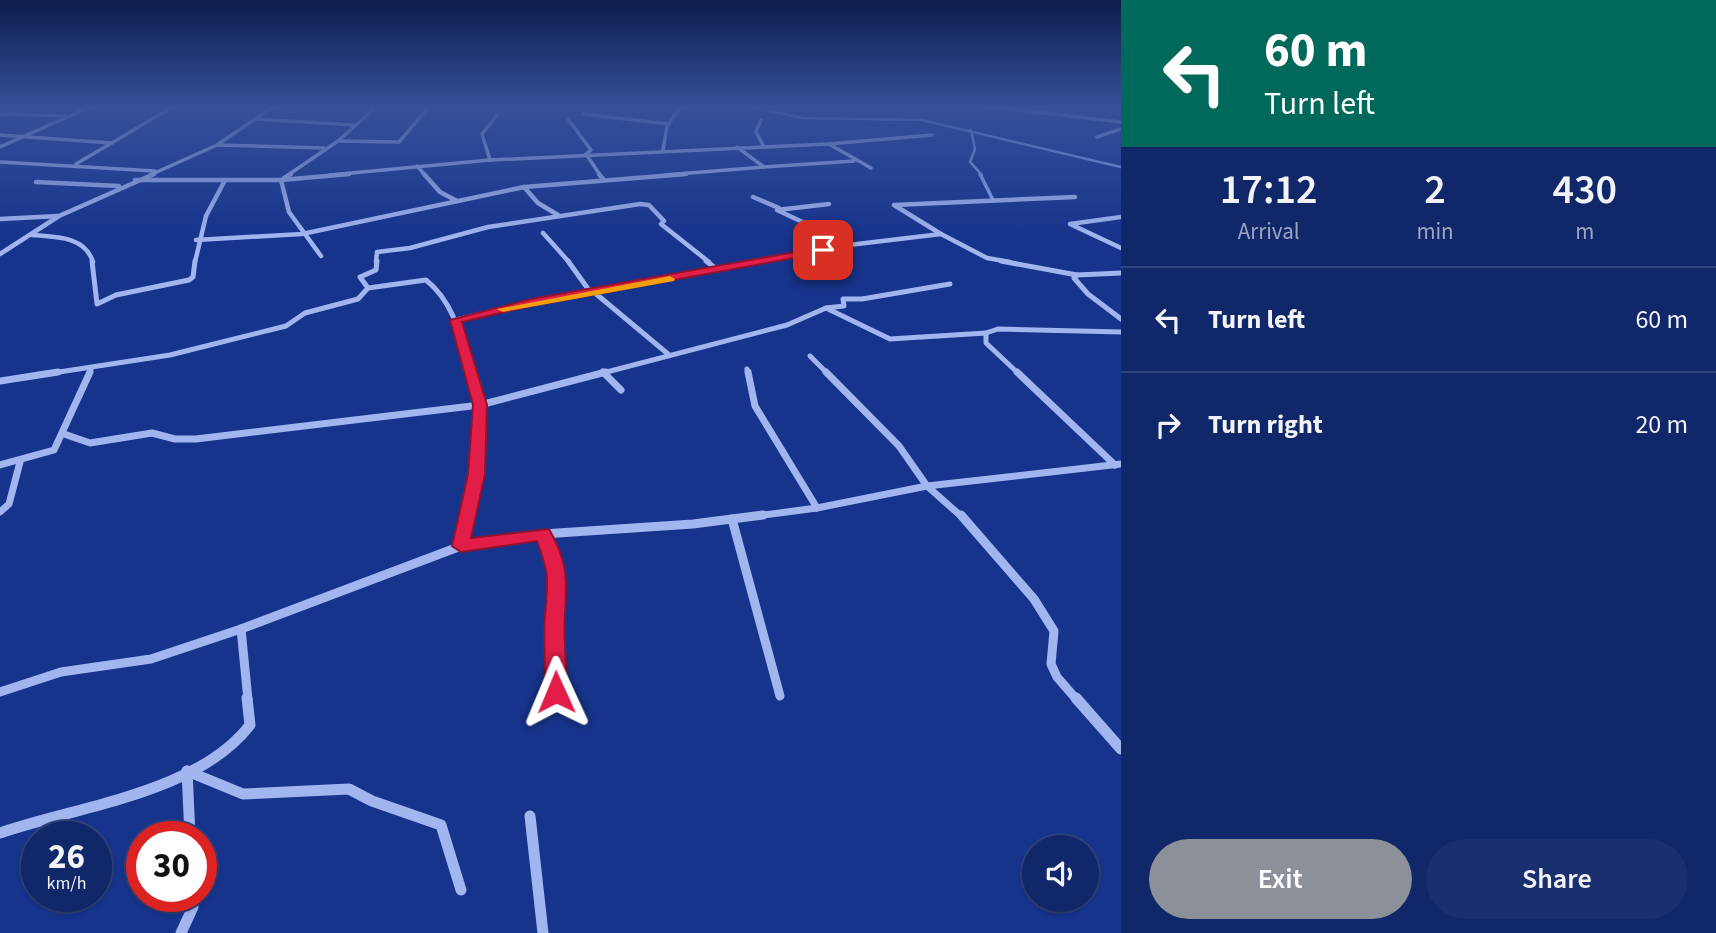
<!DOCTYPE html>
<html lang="en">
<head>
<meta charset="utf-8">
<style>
  :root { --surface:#102769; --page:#192f6f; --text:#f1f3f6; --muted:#9ca5c0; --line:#30447d; --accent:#8c9099 }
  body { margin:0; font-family:"Source Sans 3",sans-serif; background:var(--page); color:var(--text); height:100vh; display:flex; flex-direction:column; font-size:26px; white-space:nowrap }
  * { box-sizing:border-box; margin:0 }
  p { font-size:23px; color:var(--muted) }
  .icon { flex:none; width:38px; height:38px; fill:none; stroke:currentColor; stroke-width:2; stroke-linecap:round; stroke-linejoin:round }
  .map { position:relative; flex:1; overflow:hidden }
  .side { display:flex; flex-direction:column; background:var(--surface); width:595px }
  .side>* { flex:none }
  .banner { background:#00695c; color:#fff; overflow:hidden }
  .fabs { position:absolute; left:1022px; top:835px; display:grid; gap:14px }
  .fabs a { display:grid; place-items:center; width:77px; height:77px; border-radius:50%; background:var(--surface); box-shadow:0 2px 5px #0004,0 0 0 2px var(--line); font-size:35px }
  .speed { position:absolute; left:21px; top:821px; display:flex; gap:14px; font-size:35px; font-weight:700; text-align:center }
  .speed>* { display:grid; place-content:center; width:91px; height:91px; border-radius:50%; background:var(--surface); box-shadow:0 2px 5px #0004,0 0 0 2px var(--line); line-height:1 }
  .speed small { font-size:18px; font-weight:400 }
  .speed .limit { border:10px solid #d22; background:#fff; color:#111 }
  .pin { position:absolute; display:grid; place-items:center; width:60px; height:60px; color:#fff; margin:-30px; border-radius:14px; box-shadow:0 4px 10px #0006 }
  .me { position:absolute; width:77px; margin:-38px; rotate:359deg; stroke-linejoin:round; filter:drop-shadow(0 0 5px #0008) }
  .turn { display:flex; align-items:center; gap:24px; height:147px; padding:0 28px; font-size:32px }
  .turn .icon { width:91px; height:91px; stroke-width:2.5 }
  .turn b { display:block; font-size:49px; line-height:60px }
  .eta { display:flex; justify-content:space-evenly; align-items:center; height:119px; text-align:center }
  .eta b { font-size:42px; font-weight:600; line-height:49px }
  .button { display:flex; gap:14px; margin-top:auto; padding:14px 28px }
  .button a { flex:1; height:80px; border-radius:42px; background:var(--accent); color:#fff; font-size:28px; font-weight:600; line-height:80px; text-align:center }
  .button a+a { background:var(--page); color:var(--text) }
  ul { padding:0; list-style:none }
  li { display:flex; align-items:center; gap:21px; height:105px; padding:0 28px; border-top:2px solid var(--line) }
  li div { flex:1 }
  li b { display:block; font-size:26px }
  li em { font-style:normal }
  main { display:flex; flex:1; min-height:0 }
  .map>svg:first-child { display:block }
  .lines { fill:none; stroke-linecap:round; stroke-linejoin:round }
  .stream-far1 { stroke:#93adf2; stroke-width:2.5 }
  .stream { stroke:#93adf2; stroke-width:3.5 }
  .minor-far5 { stroke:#a1b5ef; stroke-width:3.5 }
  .minor-far4 { stroke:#a1b5ef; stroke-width:4.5 }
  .minor-far3 { stroke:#a1b5ef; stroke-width:5 }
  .minor-far2 { stroke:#a1b5ef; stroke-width:7 }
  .minor-far1 { stroke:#a1b5ef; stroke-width:9 }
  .minor { stroke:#a1b5ef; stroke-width:11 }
  .route { fill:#e11d48; stroke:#92132f; stroke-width:2 }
  .slow { fill:#f59e0b }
</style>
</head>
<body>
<main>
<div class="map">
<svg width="1121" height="933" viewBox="0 0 1121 933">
  <rect width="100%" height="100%" fill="#16348c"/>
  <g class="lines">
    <!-- stream-far1 -->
    <g class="stream-far1">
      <path d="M 746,106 L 803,118 L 922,120 L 1121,167"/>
      <path d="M 971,130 L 975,149 L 970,162 L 982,175"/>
    </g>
    <!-- stream -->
    <path class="stream" d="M 980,174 L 993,200"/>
    <!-- minor-far5 -->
    <g class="minor-far5">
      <path d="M 985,106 L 1121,122"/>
      <path d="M 0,114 L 66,116"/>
      <path d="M 583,114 L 669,124"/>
      <path d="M 256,119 L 355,125"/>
      <path d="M 568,119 L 591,150 L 586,154"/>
      <path d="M 761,120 L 756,132 L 763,145"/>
      <path d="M 0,135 L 112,143"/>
      <path d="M 1097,137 L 1121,129"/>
      <path d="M 339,141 L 399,142 L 426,110"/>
      <path d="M 829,144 L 871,168"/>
      <path d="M 217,145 L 324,148"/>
      <path d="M 0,147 L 92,106"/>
      <path d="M 737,147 L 764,167 L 854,161"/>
      <path d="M 663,150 L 667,126 L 681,106"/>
      <path d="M 586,154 L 600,175"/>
      <path d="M 490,160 L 482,134 L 497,115"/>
      <path d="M 0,162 L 155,171"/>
      <path d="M 76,164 L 174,106"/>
      <path d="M 417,166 L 425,175"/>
      <path d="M 150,175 L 217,145 L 274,106"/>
      <path d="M 288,175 L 338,141 L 377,106"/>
      <path d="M 330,175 L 490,160 L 828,144 L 932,135"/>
      <path d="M 665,175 L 764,167"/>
    </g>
    <!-- minor-far4 -->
    <g class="minor-far4">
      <path d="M 424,174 L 440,192 L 457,201"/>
      <path d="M 599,174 L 603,179"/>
      <path d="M 284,178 L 291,174"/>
      <path d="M 135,180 L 281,180 L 349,174"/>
      <path d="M 281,180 L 289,212 L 321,256"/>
      <path d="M 36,182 L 119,186"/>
      <path d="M 524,187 L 538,203 L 558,215"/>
      <path d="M 753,197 L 779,208"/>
      <path d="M 829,204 L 777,210 L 849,244"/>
      <path d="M 1121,217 L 1070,224 L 1121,248"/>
      <path d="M 0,219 L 58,216"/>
      <path d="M 543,233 L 569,262"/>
      <path d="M 941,234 L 987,258 L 1010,262"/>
      <path d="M 32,235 C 55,237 85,236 93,262"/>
      <path d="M 196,240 L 302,234 L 524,187 L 686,174"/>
      <path d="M 0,254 L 59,216 L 154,174"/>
      <path d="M 195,262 L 206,216 L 224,182"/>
      <path d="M 376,262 L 377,252 L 410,248 L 488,227 L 640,204 L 649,205 L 664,221 L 661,224 L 709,262"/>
      <path d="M 752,262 L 849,245 L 941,234 L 894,205 L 1075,197"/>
    </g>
    <!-- minor-far3 -->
    <g class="minor-far3">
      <path d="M 92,261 L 97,304 L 116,295 L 189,280 L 193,277 L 195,261"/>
      <path d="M 568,261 L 591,293"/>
      <path d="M 706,261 L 718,270"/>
      <path d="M 1001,261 L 1077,275 L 1121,273"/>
      <path d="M 1077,275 L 1074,278 L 1088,294 L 1121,319"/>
      <path d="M 368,288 L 360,277 L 376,270 L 377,261"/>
      <path d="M 595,293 L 668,354"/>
      <path d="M 826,308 L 890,339 L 986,333"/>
      <path d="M 456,320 L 531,302 L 762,261"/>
      <path d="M 810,356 L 828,374"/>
      <path d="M 747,369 L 748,374"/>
      <path d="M 603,372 L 605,374"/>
      <path d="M 46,374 L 170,355 L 286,326 L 305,313 L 358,299 L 368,288 L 426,280 C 455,303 461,339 471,374"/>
      <path d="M 89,374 L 91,369"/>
      <path d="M 599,374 L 787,325 L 826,308 L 844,306 L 843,299 L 862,299 L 950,284"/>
      <path d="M 1019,374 L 986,343 L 986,333 L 998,329 L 1121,332"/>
    </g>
    <!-- minor-far2 -->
    <g class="minor-far2">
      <path d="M 603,372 L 621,390"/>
      <path d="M 748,372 L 755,406 L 817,508"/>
      <path d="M 826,372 L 899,446 L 927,486 L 962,517"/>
      <path d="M 1017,372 L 1115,465"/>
      <path d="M 0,381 L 58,372"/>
      <path d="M 64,434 L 90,443 L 152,433 L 175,439 L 196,439 L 480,405 L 606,372"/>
      <path d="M 0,465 L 54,450 L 90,372"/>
      <path d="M 0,512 L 9,504 L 20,462"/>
      <path d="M 467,517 L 476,474 L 480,405 L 471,372"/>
      <path d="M 749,517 L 817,508 L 927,486 L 1121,464"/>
    </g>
    <!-- minor-far1 -->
    <g class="minor-far1">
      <path d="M 961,515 L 1034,599 L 1054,631 L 1051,664 L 1057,677 L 1077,700"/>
      <path d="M 732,519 L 780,696"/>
      <path d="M 543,534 L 556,567 L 559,590 L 555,614 L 556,692"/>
      <path d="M 461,546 L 467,515"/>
      <path d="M 241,629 L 248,700"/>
      <path d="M 0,692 L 61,672 L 151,659 L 241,629 L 461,546 L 543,534 L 693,524 L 763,515"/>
    </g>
    <!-- minor -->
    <g class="minor">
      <path d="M 1076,698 L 1121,749"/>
      <path d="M 187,771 L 243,794 L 349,789 L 372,801 L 441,825 L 461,890"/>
      <path d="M 187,771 L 190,836"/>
      <path d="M 530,816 L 543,933"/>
      <path d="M 0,833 C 78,806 198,793 250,725 L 247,698"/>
      <path d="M 181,933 L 193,907 L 192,896"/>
    </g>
  </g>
  <!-- sky -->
  <linearGradient id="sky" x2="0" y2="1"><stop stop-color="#0c1d4d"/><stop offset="0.45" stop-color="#365099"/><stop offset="1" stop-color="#365099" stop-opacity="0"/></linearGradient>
  <rect width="1121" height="237" fill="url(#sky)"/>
  <!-- route -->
  <path class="route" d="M 823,247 L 827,248 L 827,252 L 531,306 L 462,322 L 487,405 L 485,474 L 471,538 L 549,529 C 568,562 567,579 565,614 C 563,639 567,666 567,692 L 564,698 L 556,701 L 549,698 L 546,692 C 545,666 543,640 545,615 C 548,579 550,576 537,541 L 461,552 L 452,546 L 468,474 L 473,405 L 450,320 L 531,299 Z"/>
  <!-- slow -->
  <path class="slow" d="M 670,276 L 675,279 L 674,281 L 503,312 L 497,309 Z"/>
</svg>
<div class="fabs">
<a><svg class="icon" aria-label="sound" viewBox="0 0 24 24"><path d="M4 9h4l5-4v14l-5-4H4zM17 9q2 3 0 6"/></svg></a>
</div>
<div class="speed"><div>26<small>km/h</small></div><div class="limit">30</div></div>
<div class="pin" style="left:823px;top:250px;background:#d93025"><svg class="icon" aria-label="arrive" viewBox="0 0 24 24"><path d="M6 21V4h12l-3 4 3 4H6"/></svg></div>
<svg class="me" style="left:556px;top:692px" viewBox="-20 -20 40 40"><path d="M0-17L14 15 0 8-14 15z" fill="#e11d48" stroke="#fff" stroke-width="4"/></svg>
</div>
<section class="side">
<div class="banner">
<div class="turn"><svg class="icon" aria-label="left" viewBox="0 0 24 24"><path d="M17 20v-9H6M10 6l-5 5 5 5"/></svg><div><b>60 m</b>Turn left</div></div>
</div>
<div class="eta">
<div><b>17:12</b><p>Arrival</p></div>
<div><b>2</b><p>min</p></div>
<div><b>430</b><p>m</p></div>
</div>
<ul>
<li><svg class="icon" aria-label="left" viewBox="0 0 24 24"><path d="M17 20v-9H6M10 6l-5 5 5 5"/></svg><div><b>Turn left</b></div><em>60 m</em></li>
<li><svg class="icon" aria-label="right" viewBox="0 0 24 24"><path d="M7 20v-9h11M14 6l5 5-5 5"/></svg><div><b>Turn right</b></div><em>20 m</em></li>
</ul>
<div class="button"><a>Exit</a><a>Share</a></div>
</section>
</main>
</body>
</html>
